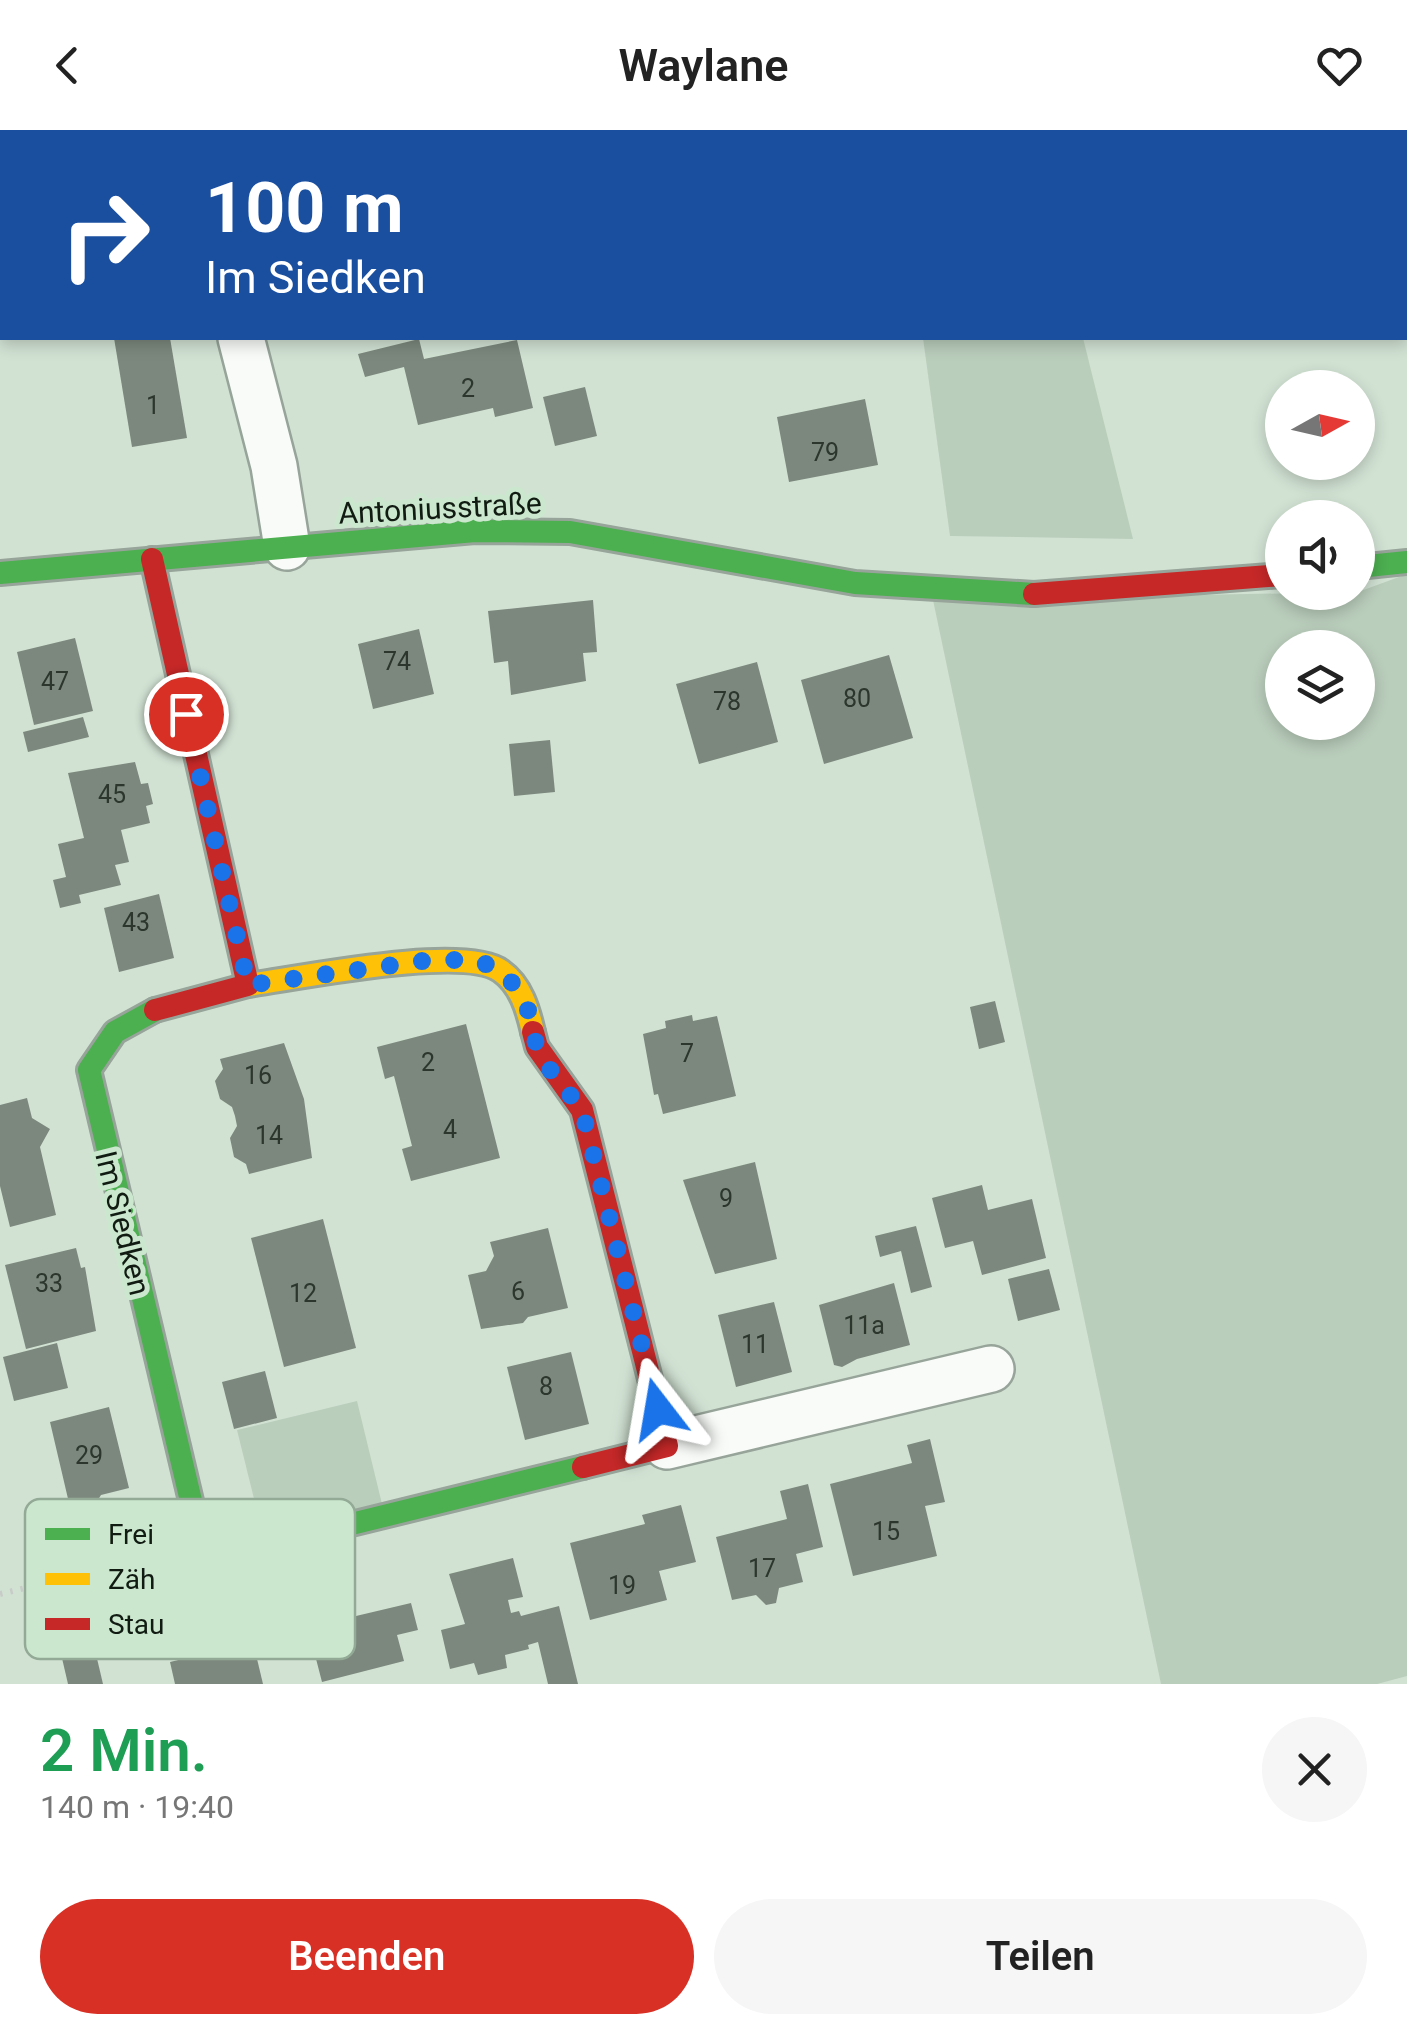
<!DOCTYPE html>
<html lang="de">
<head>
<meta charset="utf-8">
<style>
  :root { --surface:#fff; --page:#f6f6f6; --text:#222; --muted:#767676; --accent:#d93025 }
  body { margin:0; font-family:Roboto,sans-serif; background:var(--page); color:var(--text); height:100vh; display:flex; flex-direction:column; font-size:38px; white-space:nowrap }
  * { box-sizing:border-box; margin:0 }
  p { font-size:32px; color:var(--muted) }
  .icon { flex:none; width:55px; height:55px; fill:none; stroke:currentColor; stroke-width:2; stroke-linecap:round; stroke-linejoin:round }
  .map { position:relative; height:1554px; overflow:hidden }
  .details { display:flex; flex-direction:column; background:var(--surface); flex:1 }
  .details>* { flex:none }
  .banner { position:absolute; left:0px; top:0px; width:1408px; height:210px; box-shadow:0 5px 15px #0003; background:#1a4fa0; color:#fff; overflow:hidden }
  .needle { width:65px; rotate:82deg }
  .tools { position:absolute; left:1265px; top:240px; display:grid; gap:20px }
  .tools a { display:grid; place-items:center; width:110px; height:110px; border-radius:50%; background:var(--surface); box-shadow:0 5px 15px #0003; font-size:50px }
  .pin { position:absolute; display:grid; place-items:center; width:85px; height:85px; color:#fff; margin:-42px; border:5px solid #fff; border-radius:50%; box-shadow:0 2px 10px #0007 }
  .me { position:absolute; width:110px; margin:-55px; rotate:346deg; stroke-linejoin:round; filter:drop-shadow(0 0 8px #0008) }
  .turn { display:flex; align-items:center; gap:35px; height:210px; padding:0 40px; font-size:45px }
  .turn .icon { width:130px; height:130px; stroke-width:2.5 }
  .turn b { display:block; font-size:70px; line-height:85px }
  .round { display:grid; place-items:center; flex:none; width:105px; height:105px; border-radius:52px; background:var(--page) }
  .head { display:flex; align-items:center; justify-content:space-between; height:170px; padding:0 40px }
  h1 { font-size:60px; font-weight:600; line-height:75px; color:#1e9e55 }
  .cta { display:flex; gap:20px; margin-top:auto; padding:20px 40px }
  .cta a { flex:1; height:115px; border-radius:60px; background:var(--accent); color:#fff; font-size:40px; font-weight:600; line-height:115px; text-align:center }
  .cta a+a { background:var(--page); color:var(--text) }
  header { display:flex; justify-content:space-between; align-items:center; height:130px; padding:0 40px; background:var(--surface); font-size:45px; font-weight:600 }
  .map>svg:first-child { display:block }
  .green { fill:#bacebc; fill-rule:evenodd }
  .building { fill:#7c887d }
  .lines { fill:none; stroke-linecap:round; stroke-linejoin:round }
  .street-casing { stroke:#97a499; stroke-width:50 }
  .fast-casing { stroke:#97a499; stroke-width:28 }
  .slow-casing { stroke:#97a499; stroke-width:28 }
  .jam-casing { stroke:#97a499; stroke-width:28 }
  .path { stroke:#c8ccc8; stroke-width:6; stroke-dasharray:2.5 8; stroke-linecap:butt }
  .street { stroke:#f8fbf8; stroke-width:45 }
  .fast { stroke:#4caf50; stroke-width:22 }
  .slow { stroke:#ffc107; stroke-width:22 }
  .jam { stroke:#c62828; stroke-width:22 }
  .route { stroke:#1a73e8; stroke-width:18; stroke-dasharray:0 32.4 }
  .labels { text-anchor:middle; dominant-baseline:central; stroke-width:10; stroke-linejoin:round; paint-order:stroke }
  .number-label { font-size:25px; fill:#2c362d }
  .street-label { font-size:30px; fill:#111b12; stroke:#cbe8ce }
  .key { fill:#cbe8ce; stroke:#93aa96; stroke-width:2.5 }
  .key-label { font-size:28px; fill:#111b12 }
</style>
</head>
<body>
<header><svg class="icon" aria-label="back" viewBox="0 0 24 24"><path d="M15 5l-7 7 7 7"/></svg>Waylane<svg class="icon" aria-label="heart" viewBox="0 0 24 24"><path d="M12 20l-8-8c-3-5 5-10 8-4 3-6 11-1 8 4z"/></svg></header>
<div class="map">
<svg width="1407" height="1554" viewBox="0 0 1407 1554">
  <rect width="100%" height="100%" fill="#d1e2d3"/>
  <!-- green -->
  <g class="green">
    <path d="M 923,208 L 1083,208 L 1133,409 L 950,406 Z"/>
    <path d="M 1407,444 L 1407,1546 L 1377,1554 L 1161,1554 L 933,470 L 1358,462 ZM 1282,518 L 1358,518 L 1358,592 L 1282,592 Z"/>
    <path d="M 357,1271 L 382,1374 L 263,1405 L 237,1300 Z"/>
  </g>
  <!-- building -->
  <g class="building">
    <path d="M 114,208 L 170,208 L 187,308 L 132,317 Z"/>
    <path d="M 419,209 L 424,229 L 517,210 L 533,278 L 495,287 L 493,278 L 418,295 L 404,237 L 365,247 L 358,224 Z"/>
    <path d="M 585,257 L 597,306 L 555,316 L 543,267 Z"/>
    <path d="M 865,269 L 878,335 L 789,352 L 777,287 Z"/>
    <path d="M 593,470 L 597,522 L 583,523 L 586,551 L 511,565 L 508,531 L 494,533 L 488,481 Z"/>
    <path d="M 419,499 L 434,564 L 373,579 L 358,514 Z"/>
    <path d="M 75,508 L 93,581 L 34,595 L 17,522 Z"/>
    <path d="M 889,525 L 913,608 L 824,634 L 801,550 Z"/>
    <path d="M 757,532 L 778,612 L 699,634 L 676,554 Z"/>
    <path d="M 83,587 L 89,607 L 28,622 L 23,602 Z"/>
    <path d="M 550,610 L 555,662 L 514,666 L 509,614 Z"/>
    <path d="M 135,632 L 141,654 L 148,653 L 153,674 L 146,676 L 150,693 L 121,700 L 129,732 L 115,735 L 121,755 L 79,765 L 81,773 L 60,778 L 53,750 L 66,747 L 58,714 L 84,708 L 68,643 Z"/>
    <path d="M 159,764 L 174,828 L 119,842 L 104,778 Z"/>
    <path d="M 995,871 L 1005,912 L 979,919 L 970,877 Z"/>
    <path d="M 692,885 L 693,891 L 717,886 L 736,966 L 663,984 L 658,964 L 654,965 L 643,904 L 666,898 L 665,891 Z"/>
    <path d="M 466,894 L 500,1028 L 411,1051 L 402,1019 L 412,1016 L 394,946 L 385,949 L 377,917 Z"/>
    <path d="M 284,913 L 304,969 L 312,1028 L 249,1044 L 246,1034 L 234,1027 L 230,1008 L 237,996 L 235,986 L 232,977 L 220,969 L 215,951 L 223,939 L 220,929 Z"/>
    <path d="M 27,968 L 32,988 L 50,999 L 40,1017 L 56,1085 L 10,1097 L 0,1056 L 0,975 Z"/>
    <path d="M 755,1032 L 777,1129 L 715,1144 L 683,1050 Z"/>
    <path d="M 982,1055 L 988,1080 L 1032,1069 L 1046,1128 L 982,1145 L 973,1111 L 945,1118 L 932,1068 Z"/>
    <path d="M 323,1089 L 356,1218 L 284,1237 L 251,1108 Z"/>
    <path d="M 916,1096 L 932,1157 L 911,1163 L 901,1121 L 880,1127 L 875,1106 Z"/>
    <path d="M 548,1098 L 568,1178 L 528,1187 L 523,1193 L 481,1199 L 468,1145 L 486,1141 L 494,1126 L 490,1112 Z"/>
    <path d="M 76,1118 L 81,1138 L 85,1137 L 96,1201 L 26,1219 L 5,1135 Z"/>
    <path d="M 1049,1139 L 1060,1180 L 1018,1191 L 1008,1149 Z"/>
    <path d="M 894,1153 L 910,1215 L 857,1229 L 842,1237 L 834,1235 L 819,1175 Z"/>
    <path d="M 774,1172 L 792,1242 L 736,1257 L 718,1185 Z"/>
    <path d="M 57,1213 L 68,1258 L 14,1271 L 3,1227 Z"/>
    <path d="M 571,1222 L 589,1294 L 525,1310 L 507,1237 Z"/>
    <path d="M 265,1241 L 277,1288 L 234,1299 L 222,1252 Z"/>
    <path d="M 109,1277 L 129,1358 L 101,1365 L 96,1373 L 82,1377 L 69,1373 L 50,1292 Z"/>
    <path d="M 930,1309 L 945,1372 L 925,1376 L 937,1426 L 853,1446 L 830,1354 L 912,1333 L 907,1315 Z"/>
    <path d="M 808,1354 L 823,1417 L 796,1424 L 803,1452 L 779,1458 L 776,1473 L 766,1475 L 756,1465 L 732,1470 L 716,1407 L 787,1389 L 780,1361 Z"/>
    <path d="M 681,1375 L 696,1432 L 659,1441 L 667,1470 L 590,1490 L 570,1413 L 645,1394 L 642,1385 Z"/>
    <path d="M 513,1428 L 523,1467 L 508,1470 L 511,1483 L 519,1481 L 521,1486 L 559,1476 L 578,1554 L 548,1554 L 538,1512 L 528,1515 L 529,1519 L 505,1525 L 507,1538 L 478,1545 L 474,1533 L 450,1539 L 441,1500 L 465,1494 L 449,1444 Z"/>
    <path d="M 352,1470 L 356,1486 L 411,1473 L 418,1500 L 397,1505 L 404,1531 L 322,1552 L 308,1498 L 338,1491 L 334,1474 Z"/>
    <path d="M 91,1503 L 103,1554 L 68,1554 L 58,1511 Z"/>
    <path d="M 253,1512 L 263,1554 L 175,1554 L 170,1532 Z"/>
  </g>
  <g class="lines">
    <!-- street casing -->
    <g class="street-casing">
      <g id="street">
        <path d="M 187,0 L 188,2"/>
        <path d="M 241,208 L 274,336 L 287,417"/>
        <path d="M 667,1316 L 991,1239"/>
        <path d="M 143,1445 L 205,1430"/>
      </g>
    </g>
    <!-- fast casing -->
    <g class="fast-casing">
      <g id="fast">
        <path d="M 1358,437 L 1407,432"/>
        <path d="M 0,443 L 475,401 L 570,402 L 855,453 L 1034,464"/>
        <path d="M 155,880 L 115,902 L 89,940 L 205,1430 L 583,1337"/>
      </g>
    </g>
    <!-- slow casing -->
    <g class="slow-casing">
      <path id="slow" d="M 248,855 C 299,848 464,814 501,841 C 521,855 528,880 533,902"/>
    </g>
    <!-- jam casing -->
    <g class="jam-casing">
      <g id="jam">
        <path d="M 152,429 L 248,855 L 155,880"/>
        <path d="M 1034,464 L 1282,445"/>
        <path d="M 533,902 L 537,917 L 582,980 L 667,1316 L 583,1337"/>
      </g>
    </g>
    <!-- path -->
    <path class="path" d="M 0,1464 L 101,1440"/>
    <!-- street -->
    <use href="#street" class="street"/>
    <!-- fast -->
    <use href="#fast" class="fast"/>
    <!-- slow -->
    <use href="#slow" class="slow"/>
    <!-- jam -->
    <use href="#jam" class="jam"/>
  </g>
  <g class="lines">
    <!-- route -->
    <path class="route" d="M 186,584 L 248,855 L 430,830 L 477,830 L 501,841 L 517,858 L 528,880 L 537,918 L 548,937 L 582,980 L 658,1279"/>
  </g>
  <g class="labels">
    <!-- number labels -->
    <g class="number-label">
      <text x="468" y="258">2</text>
      <text x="153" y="275">1</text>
      <text x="825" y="322">79</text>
      <text x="397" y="531">74</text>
      <text x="55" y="551">47</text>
      <text x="857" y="568">80</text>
      <text x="727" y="571">78</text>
      <text x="112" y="664">45</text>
      <text x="136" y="792">43</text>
      <text x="687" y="923">7</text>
      <text x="428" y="932">2</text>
      <text x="258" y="945">16</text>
      <text x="450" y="999">4</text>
      <text x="269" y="1005">14</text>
      <text x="726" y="1068">9</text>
      <text x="49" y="1153">33</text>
      <text x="518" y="1161">6</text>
      <text x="303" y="1163">12</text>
      <text x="864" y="1195">11a</text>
      <text x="755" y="1214">11</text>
      <text x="546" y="1256">8</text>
      <text x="89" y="1325">29</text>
      <text x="886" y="1401">15</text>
      <text x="762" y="1438">17</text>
      <text x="622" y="1455">19</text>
    </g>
    <!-- street labels -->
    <g class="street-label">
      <text transform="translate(440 378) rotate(-3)">Antoniusstraße</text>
      <text transform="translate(123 1093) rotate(76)">Im Siedken</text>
    </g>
  </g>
  <!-- legend -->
  <rect x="25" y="1369" width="330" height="160" rx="15" class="key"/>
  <rect x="45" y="1398" width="45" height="12" fill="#4caf50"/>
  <rect x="45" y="1443" width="45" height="12" fill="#ffc107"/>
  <rect x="45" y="1488" width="45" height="12" fill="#c62828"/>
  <g class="key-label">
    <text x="108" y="1414">Frei</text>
    <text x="108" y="1459">Zäh</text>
    <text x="108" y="1504">Stau</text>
  </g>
</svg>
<div class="tools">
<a><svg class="needle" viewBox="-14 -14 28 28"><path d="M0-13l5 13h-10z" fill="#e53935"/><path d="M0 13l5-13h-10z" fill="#767676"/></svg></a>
<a><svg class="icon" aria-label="sound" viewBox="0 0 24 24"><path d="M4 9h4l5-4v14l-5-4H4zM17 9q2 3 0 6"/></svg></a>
<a><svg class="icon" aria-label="layers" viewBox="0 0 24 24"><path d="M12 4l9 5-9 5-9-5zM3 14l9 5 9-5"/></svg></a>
</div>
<div class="pin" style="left:186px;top:584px;background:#d93025"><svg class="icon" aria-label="arrive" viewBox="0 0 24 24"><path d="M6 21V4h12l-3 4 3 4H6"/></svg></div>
<svg class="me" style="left:658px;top:1279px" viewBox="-20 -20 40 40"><path d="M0-17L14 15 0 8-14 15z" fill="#1a73e8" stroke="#fff" stroke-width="4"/></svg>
<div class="banner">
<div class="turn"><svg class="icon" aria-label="right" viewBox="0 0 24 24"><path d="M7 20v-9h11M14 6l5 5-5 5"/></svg><div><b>100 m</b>Im Siedken</div></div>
</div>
</div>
<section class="details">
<div class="head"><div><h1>2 Min.</h1><p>140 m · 19:40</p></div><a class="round"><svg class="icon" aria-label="close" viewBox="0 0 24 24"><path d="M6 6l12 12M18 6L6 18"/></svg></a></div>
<div class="cta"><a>Beenden</a><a>Teilen</a></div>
</section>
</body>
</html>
